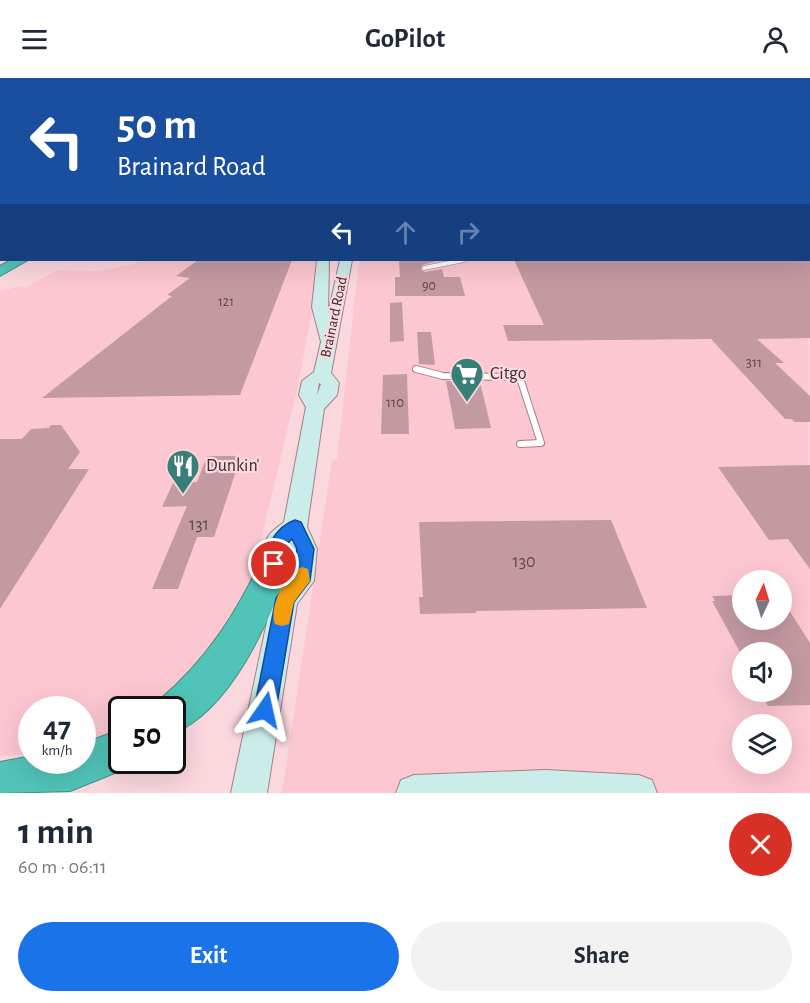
<!DOCTYPE html>
<html lang="en">
<head>
<meta charset="utf-8">
<style>
  :root { --surface:#fff; --page:#f2f2f3; --text:#1f2937; --muted:#747a83; --accent:#1a73e8 }
  body { margin:0; font-family:"Alegreya Sans",sans-serif; background:var(--page); color:var(--text); height:100vh; display:flex; flex-direction:column; font-size:22px; white-space:nowrap }
  * { box-sizing:border-box; margin:0 }
  p { font-size:20px; color:var(--muted) }
  .icon { flex:none; width:33px; height:33px; fill:none; stroke:currentColor; stroke-width:2; stroke-linecap:round; stroke-linejoin:round }
  .map { position:relative; height:715px; overflow:hidden }
  .panel { display:flex; flex-direction:column; background:var(--surface); flex:1 }
  .panel>* { flex:none }
  .banner { position:absolute; left:0px; top:0px; width:810px; height:183px; box-shadow:0 6px 24px #0002; background:#1a4fa0; color:#fff; overflow:hidden }
  .needle { width:39px; rotate:4deg }
  .controls { position:absolute; left:732px; top:492px; display:grid; gap:12px }
  .controls a { display:grid; place-items:center; width:60px; height:60px; border-radius:50%; background:var(--surface); box-shadow:0 6px 24px #0002; font-size:30px }
  .speed { position:absolute; left:18px; top:618px; display:flex; gap:12px; font-size:30px; font-weight:700; text-align:center }
  .speed>* { display:grid; place-content:center; width:78px; height:78px; border-radius:50%; background:var(--surface); box-shadow:0 6px 24px #0002; line-height:1 }
  .speed small { font-size:15px; font-weight:400 }
  .speed .limit { border:3px solid #111; border-radius:9px; background:#fff; color:#111 }
  .pin { position:absolute; display:grid; place-items:center; width:51px; height:51px; color:#fff; margin:-26px; border:3px solid #fff; border-radius:50%; box-shadow:0 2px 6px #0007 }
  .me { position:absolute; width:66px; margin:-33px; rotate:11deg; stroke-linejoin:round; filter:drop-shadow(0 0 4px #0008) }
  .turn { display:flex; align-items:center; gap:21px; height:126px; padding:0 18px; font-size:27px }
  .turn .icon { width:78px; height:78px; stroke-width:2.5 }
  .turn b { display:block; font-size:42px; line-height:51px }
  .lanes { display:flex; align-items:center; height:57px; padding:0 18px; background:#0003; justify-content:center; gap:30px; direction:ltr }
  .lanes .off { opacity:.35 }
  .round { display:grid; place-items:center; flex:none; width:63px; height:63px; border-radius:32px; background:var(--page) }
  .head { display:flex; align-items:center; justify-content:space-between; height:102px; padding:0 18px }
  h1 { font-size:36px; font-weight:600; line-height:45px }
  .action { display:flex; gap:12px; margin-top:auto; padding:12px 18px }
  .action a { flex:1; height:69px; border-radius:36px; background:var(--accent); color:#fff; font-size:24px; font-weight:600; line-height:69px; text-align:center }
  .action a+a { background:var(--page); color:var(--text) }
  header { display:flex; justify-content:space-between; align-items:center; height:78px; padding:0 18px; background:var(--surface); font-size:27px; font-weight:600 }
  .map>svg:first-child { display:block }
  .built { fill:#fcc7d1; fill-rule:evenodd }
  .building { fill:#c49aa2 }
  .lines { fill:none; stroke-linecap:round; stroke-linejoin:round }
  .lane-far1-casing { stroke:#a77e86; stroke-width:5 }
  .lane-casing { stroke:#a77e86; stroke-width:8 }
  .secondary-casing { stroke:#a77e86; stroke-width:2 }
  .highway-casing { stroke:#4a8f88; stroke-width:2 }
  .lane-far1 { stroke:#fff; stroke-width:4 }
  .lane { stroke:#fff; stroke-width:6 }
  .secondary { fill:#cbedea; fill-rule:evenodd }
  .highway { fill:#51c4b8; fill-rule:evenodd }
  .route { fill:#1a73e8; stroke:#114b97; stroke-width:1.5 }
  .slow { fill:#f59e0b }
  .labels { text-anchor:middle; dominant-baseline:central; stroke-width:4.5; stroke-linejoin:round; paint-order:stroke }
  .far-number-label { font-size:14px; fill:#5f484c }
  .far-street-label { font-size:15px; fill:#3d2c2f; stroke:#fbd7de }
  .number-label { font-size:15px; fill:#5f484c }
  .poi-label { font-size:18px; fill:#3d2c2f; stroke:#fbd7de; text-anchor:start }
  .near-number-label { font-size:18px; fill:#5f484c }
</style>
</head>
<body>
<header><svg class="icon" aria-label="menu" viewBox="0 0 24 24"><path d="M4 6h16M4 12h16M4 18h16"/></svg>GoPilot<svg class="icon" aria-label="person" viewBox="0 0 24 24"><circle cx="12" cy="8" r="4"/><path d="M4 21q1-7 8-7t8 7"/></svg></header>
<div class="map">
<svg width="810" height="715" viewBox="0 0 810 715">
  <rect width="100%" height="100%" fill="#fbd7de"/>
  <!-- built -->
  <g class="built">
    <path d="M 808,86 L 810,715 L 282,715 L 332,383 L 337,382 L 359,182 L 808,182 ZM 742,502 L 782,502 L 782,542 L 742,542 ZM 742,574 L 782,574 L 782,614 L 742,614 ZM 742,646 L 782,646 L 782,686 L 742,686 Z"/>
    <path d="M 140,182 L 316,182 L 314,222 L 298,307 L 247,521 L 211,582 L 157,631 L 122,632 L 121,651 L 83,670 L 82,632 L 32,632 L 31,676 L 0,678 L 0,213 L 22,208 L 25,210 L 57,192 L 98,193 L 135,186 Z"/>
  </g>
  <!-- building -->
  <g class="building">
    <path d="M 198,182 L 292,182 L 240,317 L 42,320 L 172,218 L 167,217 L 190,200 L 176,198 Z"/>
    <path d="M 399,182 L 441,182 L 422,187 L 421,192 L 425,194 L 442,191 L 444,199 L 460,199 L 465,218 L 395,218 L 395,199 L 400,199 Z"/>
    <path d="M 514,182 L 810,182 L 810,260 L 757,261 L 784,285 L 775,285 L 810,318 L 810,344 L 795,344 L 791,341 L 785,341 L 711,261 L 508,263 L 503,247 L 544,247 Z"/>
    <path d="M 402,224 L 404,263 L 390,264 L 390,225 Z"/>
    <path d="M 417,254 L 431,254 L 435,287 L 419,286 Z"/>
    <path d="M 407,296 L 409,356 L 381,356 L 383,297 Z"/>
    <path d="M 446,303 L 480,304 L 491,350 L 455,351 Z"/>
    <path d="M 51,347 L 61,347 L 80,374 L 68,391 L 89,391 L 0,531 L 0,361 L 22,361 L 31,351 L 49,350 Z"/>
    <path d="M 207,378 L 241,378 L 214,459 L 197,459 L 178,511 L 152,511 L 187,428 L 162,429 L 173,405 L 197,404 Z"/>
    <path d="M 810,387 L 810,491 L 788,461 L 769,462 L 718,389 Z"/>
    <path d="M 611,442 L 647,530 L 476,533 L 476,535 L 420,536 L 419,519 L 423,519 L 419,444 Z"/>
    <path d="M 742,517 L 742,542 L 782,542 L 782,521 L 810,565 L 810,627 L 768,628 L 760,614 L 782,614 L 782,574 L 740,574 L 712,523 L 715,523 L 712,518 Z"/>
  </g>
  <g class="lines">
    <!-- lane-far1 casing -->
    <g class="lane-far1-casing">
      <path id="lane-far1" d="M 424,190 L 464,182"/>
    </g>
    <!-- lane casing -->
    <g class="lane-casing">
      <path id="lane" d="M 416,291 L 443,298 L 510,299 L 521,303 L 541,365 L 520,366"/>
    </g>
    <!-- secondary casing -->
    <g class="secondary-casing">
      <g id="secondary">
        <rect x="0" y="159" width="2" height="6"/>
        <path d="M 317,182 L 329,182 L 328,236 L 340,182 L 352,182 L 331,295 L 339,305 L 337,317 L 324,331 L 307,449 L 317,471 L 314,503 L 297,526 L 267,715 L 231,715 L 272,520 L 280,506 L 273,509 L 264,505 C 259,494 261,468 269,457 C 273,452 279,448 284,444 L 306,329 L 299,317 L 302,303 L 314,294 L 321,264 L 312,229 ZM 319,305 L 321,306 L 317,317 ZM 291,467 L 289,498 L 283,503 Z"/>
        <path d="M 545,692 L 639,697 L 652,702 L 657,715 L 396,715 L 401,702 L 414,697 Z"/>
      </g>
    </g>
    <!-- highway casing -->
    <g class="highway-casing">
      <g id="highway">
        <path d="M 2,90 L 2,96 L 0,97 L 0,91 Z"/>
        <path d="M 0,113 L 2,113 L 0,120 Z"/>
        <path d="M 11,182 L 28,182 L 0,198 L 0,188 Z"/>
        <path d="M 275,472 L 286,476 L 291,486 C 269,542 232,632 172,656 L 172,632 L 155,632 L 158,623 C 207,582 238,533 264,476 Z"/>
        <path d="M 122,651 L 122,682 L 138,682 L 137,686 L 70,713 L 0,715 L 0,684 L 32,678 L 32,682 L 82,682 L 82,666 Z"/>
      </g>
    </g>
    <!-- lane-far1 -->
    <use href="#lane-far1" class="lane-far1"/>
    <!-- lane -->
    <use href="#lane" class="lane"/>
    <!-- secondary -->
    <use href="#secondary" class="secondary"/>
    <!-- highway -->
    <use href="#highway" class="highway"/>
  </g>
  <!-- sky -->
  <linearGradient id="sky" x2="0" y2="1"><stop stop-color="#97aee3"/><stop offset="0.46" stop-color="#fdedf0"/><stop offset="1" stop-color="#fdedf0" stop-opacity="0"/></linearGradient>
  <rect width="810" height="186" fill="url(#sky)"/>
  <!-- route -->
  <path class="route" d="M 295,442 L 301,444 L 314,471 L 310,503 L 294,524 L 276,632 L 273,640 L 265,643 L 257,640 L 254,632 L 276,520 L 292,500 L 297,471 L 292,461 L 286,467 L 281,492 L 274,494 L 268,492 C 260,473 277,448 295,442 Z"/>
  <!-- slow -->
  <path class="slow" d="M 302,489 L 308,491 L 310,503 L 294,524 L 289,546 L 282,548 L 275,546 C 268,529 287,494 302,489 Z"/>
  <!-- icons -->
  <defs>
    <g id="supermarket-pin" transform="scale(1.725)"><path d="M0 17L-7.5 6A9.5 9.5 0 1 1 7.5 6Z" fill="#387f77" stroke="#fbd7de"/><path d="M-6-5.5h2.5l.6 2H6L4.5 2H-2.5L-4.4-4H-6ZM-1.5 3.2a1.3 1.3 0 1 0 .1 0ZM3 3.2a1.3 1.3 0 1 0 .1 0Z" fill="#fff"/></g>
    <g id="restaurant-pin" transform="scale(1.725)"><path d="M0 17L-7.5 6A9.5 9.5 0 1 1 7.5 6Z" fill="#387f77" stroke="#fbd7de"/><path d="M-5-6h1v4h1v-4h1v4h1v-4h1v5L-1.5 .5V6h-2V.5L-5-1ZM5-6V6H3V1.5H1.5Q1.5-4 5-6Z" fill="#fff"/></g>
  </defs>
  <g fill-rule="evenodd">
    <use href="#supermarket-pin" x="467" y="296"/>
    <use href="#restaurant-pin" x="183" y="388"/>
  </g>
  <g class="labels">
    <!-- far-number labels -->
    <g class="far-number-label">
      <text x="429" y="208">90</text>
      <text x="226" y="224">121</text>
    </g>
    <!-- far-street labels -->
    <g class="far-street-label">
      <text transform="translate(334 239) rotate(-78)">Brainard Road</text>
    </g>
    <!-- number labels -->
    <g class="number-label">
      <text x="754" y="284">311</text>
      <text x="395" y="324">110</text>
    </g>
    <!-- poi labels -->
    <g class="poi-label">
      <text x="490" y="296">Citgo</text>
      <text x="206" y="388">Dunkin'</text>
    </g>
    <!-- near-number labels -->
    <g class="near-number-label">
      <text x="199" y="447">131</text>
      <text x="524" y="484">130</text>
    </g>
  </g>
</svg>
<div class="controls">
<a><svg class="needle" viewBox="-14 -14 28 28"><path d="M0-13l5 13h-10z" fill="#e53935"/><path d="M0 13l5-13h-10z" fill="#747a83"/></svg></a>
<a><svg class="icon" aria-label="sound" viewBox="0 0 24 24"><path d="M4 9h4l5-4v14l-5-4H4zM17 9q2 3 0 6"/></svg></a>
<a><svg class="icon" aria-label="layers" viewBox="0 0 24 24"><path d="M12 4l9 5-9 5-9-5zM3 14l9 5 9-5"/></svg></a>
</div>
<div class="speed"><div>47<small>km/h</small></div><div class="limit">50</div></div>
<div class="pin" style="left:274px;top:486px;background:#d93025"><svg class="icon" aria-label="arrive" viewBox="0 0 24 24"><path d="M6 21V4h12l-3 4 3 4H6"/></svg></div>
<svg class="me" style="left:265px;top:632px" viewBox="-20 -20 40 40"><path d="M0-17L14 15 0 8-14 15z" fill="#1a73e8" stroke="#fff" stroke-width="4"/></svg>
<div class="banner">
<div class="turn"><svg class="icon" aria-label="left" viewBox="0 0 24 24"><path d="M17 20v-9H6M10 6l-5 5 5 5"/></svg><div><b>50 m</b>Brainard Road</div></div>
<div class="lanes"><svg class="icon" aria-label="left" viewBox="0 0 24 24"><path d="M17 20v-9H6M10 6l-5 5 5 5"/></svg><svg class="icon off" aria-label="ahead" viewBox="0 0 24 24"><path d="M12 20V5M6 11l6-6 6 6"/></svg><svg class="icon off" aria-label="right" viewBox="0 0 24 24"><path d="M7 20v-9h11M14 6l5 5-5 5"/></svg></div>
</div>
</div>
<section class="panel">
<div class="head"><div><h1>1 min</h1><p>60 m · 06:11</p></div><a class="round" style="background:#d93025;color:#fff"><svg class="icon" aria-label="close" viewBox="0 0 24 24"><path d="M6 6l12 12M18 6L6 18"/></svg></a></div>
<div class="action"><a>Exit</a><a>Share</a></div>
</section>
</body>
</html>
